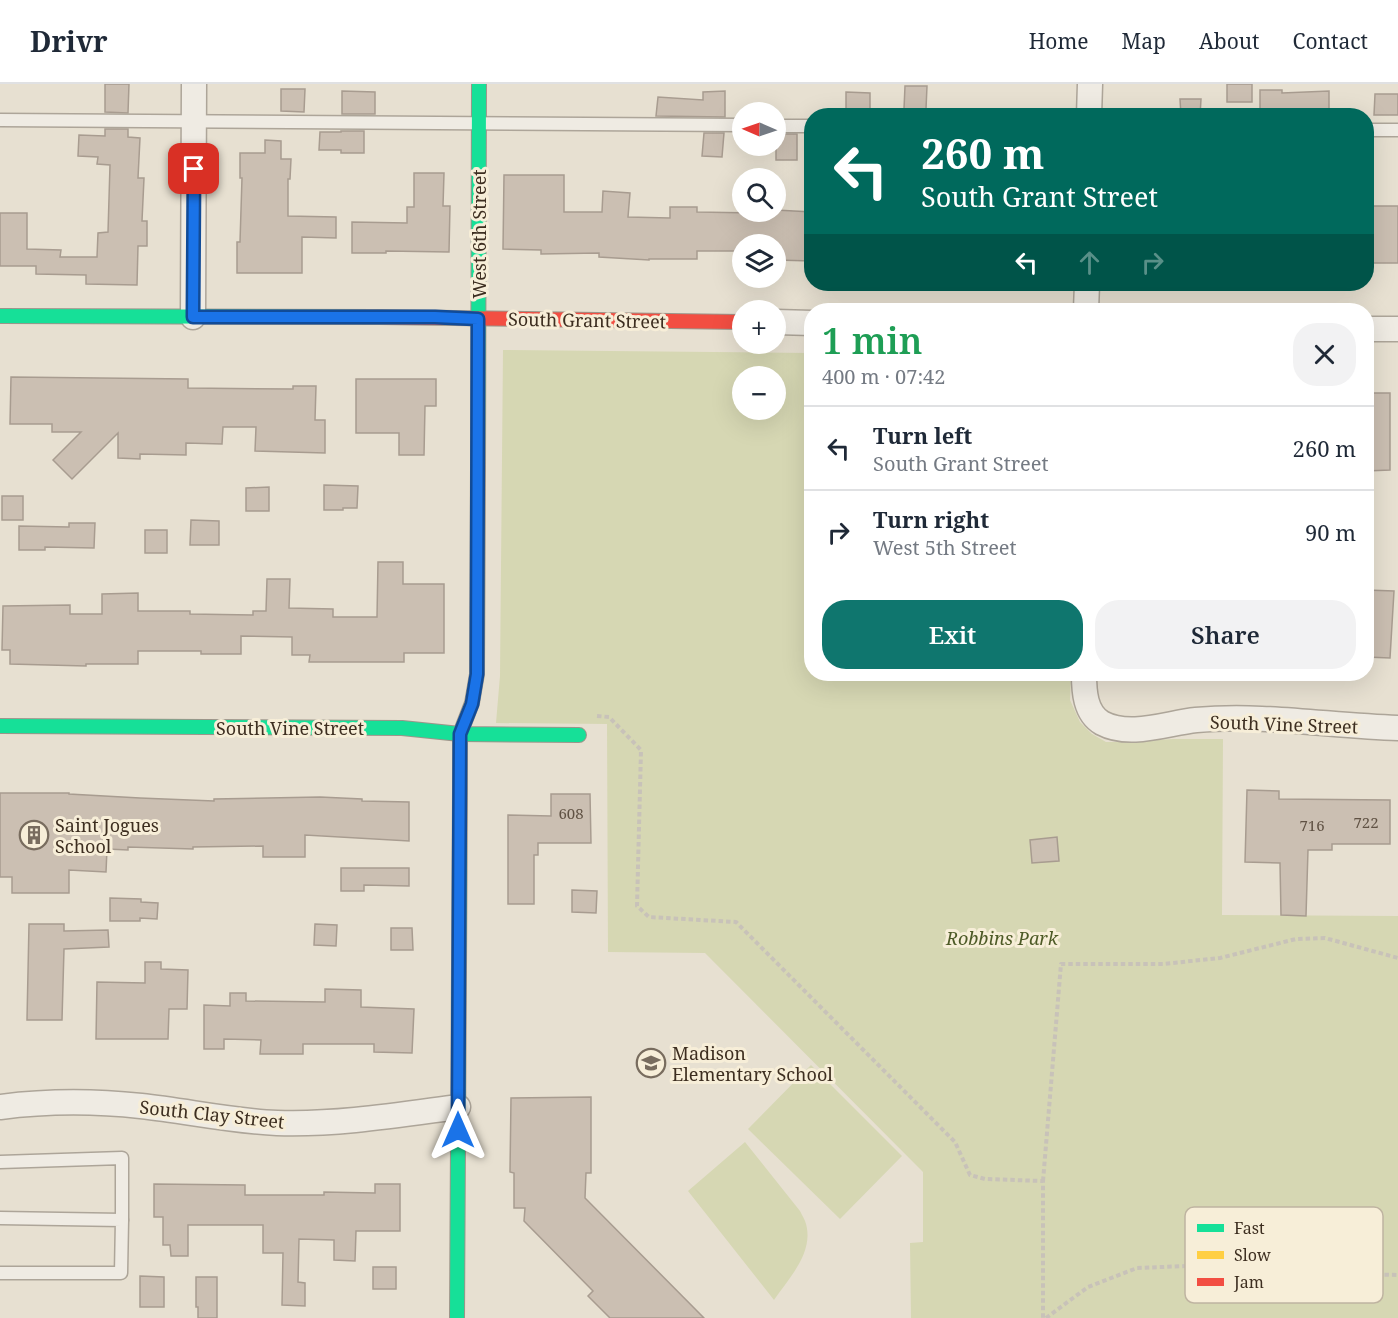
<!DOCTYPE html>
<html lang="en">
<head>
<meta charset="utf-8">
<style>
  :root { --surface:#fff; --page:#f2f2f3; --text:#1f2937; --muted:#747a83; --line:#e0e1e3; --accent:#0f766e }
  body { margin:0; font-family:"Noto Serif",serif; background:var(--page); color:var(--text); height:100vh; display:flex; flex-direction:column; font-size:22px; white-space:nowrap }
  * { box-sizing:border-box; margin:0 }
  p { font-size:20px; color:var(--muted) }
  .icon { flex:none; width:33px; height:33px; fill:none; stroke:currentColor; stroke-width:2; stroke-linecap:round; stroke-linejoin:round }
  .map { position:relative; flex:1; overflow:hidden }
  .sheet { position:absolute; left:804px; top:219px; width:570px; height:378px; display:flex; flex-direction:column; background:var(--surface); border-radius:24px; box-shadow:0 6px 24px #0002 }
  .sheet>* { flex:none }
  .hud { position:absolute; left:804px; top:24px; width:570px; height:183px; border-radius:24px; box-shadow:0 6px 24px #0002; background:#00695c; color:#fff; overflow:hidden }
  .needle { width:39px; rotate:272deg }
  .controls { position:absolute; left:732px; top:18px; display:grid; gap:12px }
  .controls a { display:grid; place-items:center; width:54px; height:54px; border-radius:50%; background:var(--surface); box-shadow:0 6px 24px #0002; font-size:30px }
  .pin { position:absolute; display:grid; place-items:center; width:51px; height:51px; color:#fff; margin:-26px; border-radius:12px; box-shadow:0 3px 9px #0006 }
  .me { position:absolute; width:66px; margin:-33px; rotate:0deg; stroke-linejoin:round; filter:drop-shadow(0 0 4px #0008) }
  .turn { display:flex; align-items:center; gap:21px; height:126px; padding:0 18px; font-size:27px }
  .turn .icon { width:78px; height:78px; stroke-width:2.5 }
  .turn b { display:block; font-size:42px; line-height:51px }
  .lanes { display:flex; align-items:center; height:57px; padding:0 18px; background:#0003; justify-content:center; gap:30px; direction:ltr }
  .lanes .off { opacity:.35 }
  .round { display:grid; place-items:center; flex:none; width:63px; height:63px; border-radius:24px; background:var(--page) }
  .head { display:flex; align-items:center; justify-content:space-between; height:102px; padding:0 18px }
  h1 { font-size:36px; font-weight:600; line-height:45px; color:#1e9e55 }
  .button { display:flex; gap:12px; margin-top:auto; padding:12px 18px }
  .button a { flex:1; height:69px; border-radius:24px; background:var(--accent); color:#fff; font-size:24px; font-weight:600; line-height:69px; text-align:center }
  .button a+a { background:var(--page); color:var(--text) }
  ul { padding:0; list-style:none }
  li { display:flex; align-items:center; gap:18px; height:84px; padding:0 18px; border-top:2px solid var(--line) }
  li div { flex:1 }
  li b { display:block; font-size:22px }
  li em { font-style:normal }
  header { display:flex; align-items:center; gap:36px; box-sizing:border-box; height:84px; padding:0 30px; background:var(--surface); border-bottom:2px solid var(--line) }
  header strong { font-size:28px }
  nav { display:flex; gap:33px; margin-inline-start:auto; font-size:21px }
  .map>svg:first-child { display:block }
  .green { fill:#d6d7b3; fill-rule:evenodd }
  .building { fill:#cbbfb2; stroke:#a89c90; stroke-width:1.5 }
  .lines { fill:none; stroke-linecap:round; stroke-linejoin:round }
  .lane-casing { stroke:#ada599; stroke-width:15 }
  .street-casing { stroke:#ada599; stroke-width:27 }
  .fast-casing { stroke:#9c958a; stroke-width:16 }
  .slow-casing { stroke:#9c958a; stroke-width:16 }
  .jam-casing { stroke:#9c958a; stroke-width:16 }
  .path { stroke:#c8c2b9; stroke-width:4; stroke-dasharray:4.5 3; stroke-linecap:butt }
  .lane { stroke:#efebe3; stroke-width:12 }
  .street { stroke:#efebe3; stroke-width:24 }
  .fast { stroke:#16e098; stroke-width:14 }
  .slow { stroke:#ffcf43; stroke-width:14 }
  .jam { stroke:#f24e42; stroke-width:14 }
  .route-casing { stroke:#114b97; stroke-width:15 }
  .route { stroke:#1a73e8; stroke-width:10 }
  .labels { text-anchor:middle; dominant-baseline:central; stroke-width:6; stroke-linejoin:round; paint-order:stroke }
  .number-label { font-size:15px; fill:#605244 }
  .street-label { font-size:18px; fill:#3d2e20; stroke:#f7eed8 }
  .poi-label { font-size:18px; fill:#3d2e20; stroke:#f7eed8; text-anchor:start }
  .park-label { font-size:18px; font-style:italic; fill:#4d5a26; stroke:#f7eed8 }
  .key { fill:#f7eed8; stroke:#bfb4a1; stroke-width:1.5 }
  .key-label { font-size:16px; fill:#3d2e20 }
</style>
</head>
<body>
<header>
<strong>Drivr</strong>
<nav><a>Home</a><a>Map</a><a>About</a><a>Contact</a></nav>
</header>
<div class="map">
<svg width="1398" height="1234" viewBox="0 0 1398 1234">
  <rect width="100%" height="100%" fill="#e7e0d1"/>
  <!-- green -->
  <g class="green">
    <path d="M 503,266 L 811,269 L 812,590 L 1071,590 L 1070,616 L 1080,638 L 1092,650 L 1106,658 L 1127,658 L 1173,655 L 1223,655 L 1222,831 L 1398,832 L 1398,1234 L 911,1234 L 910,1159 L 923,1158 L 923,1088 L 705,869 L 608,868 L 607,640 L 496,639 L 500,592 ZM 742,292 L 776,292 L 776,326 L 742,326 Z"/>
    <path d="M 811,981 L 902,1072 L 840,1135 L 748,1045 Z"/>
    <path d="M 745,1058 L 800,1127 C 802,1131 805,1136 806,1140 C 814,1169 789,1194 774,1216 L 688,1107 Z"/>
  </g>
  <!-- building -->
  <g class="building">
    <path d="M 105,0 L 129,0 L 128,29 L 105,28 Z"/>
    <rect x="1227" y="0" width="25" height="18"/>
    <path d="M 905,2 L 927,2 L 926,25 L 904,25 Z"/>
    <path d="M 281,5 L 305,5 L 304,28 L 281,27 Z"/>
    <path d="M 1260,6 L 1282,6 L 1282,9 L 1329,7 L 1329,26 L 1260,27 Z"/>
    <path d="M 342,7 L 375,8 L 375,30 L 342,30 Z"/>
    <path d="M 725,7 L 725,33 L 656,32 L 658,13 L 703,16 L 703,8 Z"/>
    <path d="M 846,8 L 870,9 L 870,32 L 846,32 Z"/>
    <path d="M 1375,10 L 1398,10 L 1398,31 L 1374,31 Z"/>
    <path d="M 1180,15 L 1201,15 L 1200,32 L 1181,32 Z"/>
    <path d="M 105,45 L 128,45 L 128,53 L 140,54 L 138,94 L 144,94 L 142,137 L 147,137 L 147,162 L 138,162 L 137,201 L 86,200 L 86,191 L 36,190 L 36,182 L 0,182 L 0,129 L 27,129 L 27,165 L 61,166 L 60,173 L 97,173 L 98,149 L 108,148 L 110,81 L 97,80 L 98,73 L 78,72 L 79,51 L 105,52 Z"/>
    <path d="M 341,47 L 364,47 L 364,69 L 341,69 L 341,66 L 319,66 L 320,48 L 341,48 Z"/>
    <path d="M 704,49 L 724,49 L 722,73 L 702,72 Z"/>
    <rect x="776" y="50" width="21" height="26"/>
    <path d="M 265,56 L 281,57 L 281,75 L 291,75 L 290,95 L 288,95 L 288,132 L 336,133 L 336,154 L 302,153 L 302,189 L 237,189 L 237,158 L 240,158 L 242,94 L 240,94 L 240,69 L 265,69 Z"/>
    <path d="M 414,89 L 444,89 L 443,122 L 450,122 L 449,168 L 386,167 L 386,169 L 352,169 L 352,138 L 407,139 L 407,123 L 414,123 Z"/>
    <path d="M 504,91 L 564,91 L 564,128 L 602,128 L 603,107 L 630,109 L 628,133 L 670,134 L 670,123 L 697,123 L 697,128 L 754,129 L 754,128 L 776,128 L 776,126 L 812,128 L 812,177 L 776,176 L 776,160 L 742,160 L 742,167 L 697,167 L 697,175 L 649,175 L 649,176 L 599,173 L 599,169 L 541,170 L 541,166 L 503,165 Z"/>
    <rect x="1366" y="122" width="32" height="57"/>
    <path d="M 11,293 L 188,295 L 188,304 L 293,305 L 293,302 L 316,302 L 315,336 L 325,336 L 325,369 L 255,367 L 256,343 L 223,343 L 222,360 L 186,359 L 186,371 L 140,370 L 140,375 L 118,374 L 118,349 L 72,395 L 53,376 L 81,348 L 52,348 L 52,340 L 10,340 Z"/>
    <path d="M 356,295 L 436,295 L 436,322 L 425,322 L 424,371 L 399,371 L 399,349 L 356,349 Z"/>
    <path d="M 1368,309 L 1390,309 L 1390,386 L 1366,387 Z"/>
    <path d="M 324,401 L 358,402 L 357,424 L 343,424 L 343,426 L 324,426 Z"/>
    <path d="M 269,403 L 269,427 L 246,427 L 246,404 Z"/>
    <rect x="2" y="412" width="21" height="24"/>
    <path d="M 191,436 L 219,437 L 219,461 L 190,461 Z"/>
    <path d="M 69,439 L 95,439 L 94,464 L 45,463 L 45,466 L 19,466 L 19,442 L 69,443 Z"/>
    <rect x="145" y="446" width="22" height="23"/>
    <path d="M 378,478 L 403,478 L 403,500 L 444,500 L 444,569 L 404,569 L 404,578 L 309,578 L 310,571 L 292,571 L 292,553 L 241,552 L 241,570 L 201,570 L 201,567 L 138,567 L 138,580 L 86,580 L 86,582 L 10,580 L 10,566 L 2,566 L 3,522 L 70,521 L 70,530 L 102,530 L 102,510 L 138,509 L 138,527 L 190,527 L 190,530 L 253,531 L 253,527 L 266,527 L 267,495 L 290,495 L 289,524 L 333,525 L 333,533 L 377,533 Z"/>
    <path d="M 1366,506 L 1394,507 L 1390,574 L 1366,573 Z"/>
    <path d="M 1247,706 L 1279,707 L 1279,715 L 1390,716 L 1390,760 L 1332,760 L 1332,766 L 1308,766 L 1306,832 L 1281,831 L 1280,779 L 1245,778 Z"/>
    <path d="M 0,709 L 69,709 L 69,710 L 140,714 L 214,717 L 214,715 L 320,713 L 362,715 L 362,717 L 409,718 L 409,757 L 305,751 L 305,773 L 263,773 L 263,762 L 193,763 L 193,765 L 128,763 L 128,766 L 107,765 L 106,788 L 69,786 L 69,809 L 12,809 L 12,793 L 0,793 Z"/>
    <path d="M 551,710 L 590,710 L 591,759 L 538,759 L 538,771 L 534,771 L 534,820 L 508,820 L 508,731 L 551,732 Z"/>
    <path d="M 1057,753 L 1059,777 L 1032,779 L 1030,756 Z"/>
    <path d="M 341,784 L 409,784 L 409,802 L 364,801 L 364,807 L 341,807 Z"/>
    <path d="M 572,806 L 597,807 L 596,829 L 572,828 Z"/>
    <path d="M 110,814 L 141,815 L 141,818 L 158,819 L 157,835 L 140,834 L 140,837 L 110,837 Z"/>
    <path d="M 29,840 L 64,840 L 64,847 L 108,846 L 109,863 L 64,865 L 62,936 L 27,936 Z"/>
    <path d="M 315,840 L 337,841 L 336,862 L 314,861 Z"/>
    <path d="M 391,844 L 412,844 L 413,866 L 391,866 Z"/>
    <path d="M 145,878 L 161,878 L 161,885 L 188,886 L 187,925 L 169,925 L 168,955 L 96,955 L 97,898 L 145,899 Z"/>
    <path d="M 325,905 L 361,906 L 361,923 L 414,925 L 412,969 L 374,968 L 374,960 L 303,960 L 303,970 L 260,970 L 261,956 L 224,955 L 224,965 L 204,965 L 204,921 L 230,922 L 230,909 L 246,909 L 246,917 L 325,918 Z"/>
    <path d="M 591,1013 L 591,1089 L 586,1089 L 585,1114 L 704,1234 L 610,1234 L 588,1212 L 593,1207 L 524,1137 L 525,1124 L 514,1124 L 514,1089 L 510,1088 L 511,1014 Z"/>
    <path d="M 154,1100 L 245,1101 L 245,1111 L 324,1111 L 324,1108 L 375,1109 L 375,1100 L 400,1100 L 400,1147 L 356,1147 L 355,1177 L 334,1176 L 334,1156 L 299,1155 L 298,1198 L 305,1199 L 305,1222 L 282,1221 L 283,1169 L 263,1169 L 263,1141 L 188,1141 L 188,1172 L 171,1172 L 170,1161 L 163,1161 L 163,1133 L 154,1133 Z"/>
    <rect x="373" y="1183" width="23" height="22"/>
    <path d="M 140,1192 L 164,1193 L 164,1223 L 140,1223 Z"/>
    <path d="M 196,1193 L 217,1193 L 217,1234 L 198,1234 L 198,1223 L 196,1223 Z"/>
  </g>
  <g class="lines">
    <!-- lane casing -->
    <g class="lane-casing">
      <g id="lane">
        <path d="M 0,36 L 742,41"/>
        <path d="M 776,42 L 812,42"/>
        <path d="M 1366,46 L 1398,46"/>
        <path d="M 0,1078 L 122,1074 L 122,1136"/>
        <path d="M 0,1134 L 122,1136 L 121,1189 L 0,1189"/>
      </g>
    </g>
    <!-- street casing -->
    <g class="street-casing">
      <g id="street">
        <path d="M 1089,32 L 1090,0"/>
        <path d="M 1086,226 L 1087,200"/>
        <path d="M 193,233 L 194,0"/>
        <path d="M 776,238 L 812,239"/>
        <path d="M 1366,245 L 1398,245"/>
        <path d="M 1084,590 C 1084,607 1085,629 1102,639 C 1130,654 1167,639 1196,636 C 1264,630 1331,642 1398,644"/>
        <path d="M 0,1023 C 46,1017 95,1017 141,1022 C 187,1027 231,1037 277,1039 C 338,1041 398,1031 458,1023"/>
      </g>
    </g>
    <!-- fast casing -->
    <g class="fast-casing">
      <g id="fast">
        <path d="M 0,232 L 380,233"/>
        <path d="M 478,385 L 479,0"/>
        <path d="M 0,642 L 402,644 L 460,650 L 579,651"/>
        <path d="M 457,1234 L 460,708"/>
      </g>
    </g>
    <!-- slow casing -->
    <g class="slow-casing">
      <path id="slow" d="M 460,708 L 460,650 L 472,619 L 477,590 L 478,385"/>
    </g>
    <!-- jam casing -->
    <g class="jam-casing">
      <path id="jam" d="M 380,233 L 742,238"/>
    </g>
    <!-- path -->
    <g class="path">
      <path d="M 597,632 L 609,633 L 641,666 L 637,822 L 649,833 L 736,838 L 955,1058 L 970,1091 L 985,1095 L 1043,1097 L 1043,1234"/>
      <path d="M 1043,1097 L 1061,880 L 1163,880 L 1220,874 L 1296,855 L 1325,854 L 1398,874"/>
      <path d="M 1046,1234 L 1088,1203 L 1137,1184 L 1186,1182 L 1259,1188 L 1398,1191"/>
    </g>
    <!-- lane -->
    <use href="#lane" class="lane"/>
    <!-- street -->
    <use href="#street" class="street"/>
    <!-- fast -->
    <use href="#fast" class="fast"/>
    <!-- slow -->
    <use href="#slow" class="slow"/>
    <!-- jam -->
    <use href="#jam" class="jam"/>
  </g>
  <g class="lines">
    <!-- route casing -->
    <g class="route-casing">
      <path id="route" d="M 194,85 L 193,233 L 435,233 L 478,235 L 477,590 L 472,620 L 460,650 L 458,1046"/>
    </g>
    <!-- route -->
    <use href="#route" class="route"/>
  </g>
  <!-- icons -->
  <defs>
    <g id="building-ring" transform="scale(1.5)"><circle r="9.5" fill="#f7eed8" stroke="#786c5e" stroke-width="1.5"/><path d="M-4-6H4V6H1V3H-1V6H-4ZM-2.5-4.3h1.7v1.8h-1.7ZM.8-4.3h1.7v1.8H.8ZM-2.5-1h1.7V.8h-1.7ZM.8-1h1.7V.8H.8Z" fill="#786c5e"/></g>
    <g id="school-ring" transform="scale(1.5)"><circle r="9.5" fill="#f7eed8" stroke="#786c5e" stroke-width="1.5"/><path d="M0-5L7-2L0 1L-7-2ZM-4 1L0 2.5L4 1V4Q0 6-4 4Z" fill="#786c5e"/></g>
  </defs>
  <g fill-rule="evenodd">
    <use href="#building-ring" x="34" y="751"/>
    <use href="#school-ring" x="651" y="979"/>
  </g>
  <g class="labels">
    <!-- number labels -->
    <g class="number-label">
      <text x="571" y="729">608</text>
      <text x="1366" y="738">722</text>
      <text x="1312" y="741">716</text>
    </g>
    <!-- street labels -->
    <g class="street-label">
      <text transform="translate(479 150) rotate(-90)">West 6th Street</text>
      <text transform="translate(587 236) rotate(1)">South Grant Street</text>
      <text transform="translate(1284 640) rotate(2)">South Vine Street</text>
      <text x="290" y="644">South Vine Street</text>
      <text transform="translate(212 1030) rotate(6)">South Clay Street</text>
    </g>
    <!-- poi labels -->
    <g class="poi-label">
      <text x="55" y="741">Saint Jogues<tspan x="55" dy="21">School</tspan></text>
      <text x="672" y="969">Madison<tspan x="672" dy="21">Elementary School</tspan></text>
    </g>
    <!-- park labels -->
    <g class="park-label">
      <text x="1002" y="854">Robbins Park</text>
    </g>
  </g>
  <!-- legend -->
  <rect x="1185" y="1123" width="198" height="96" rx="9" class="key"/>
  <rect x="1197" y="1140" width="27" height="8" fill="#16e098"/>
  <rect x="1197" y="1167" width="27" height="8" fill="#ffcf43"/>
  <rect x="1197" y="1194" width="27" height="8" fill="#f24e42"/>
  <g class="key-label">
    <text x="1234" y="1150">Fast</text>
    <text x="1234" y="1177">Slow</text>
    <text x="1234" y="1204">Jam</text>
  </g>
</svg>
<div class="controls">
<a><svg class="needle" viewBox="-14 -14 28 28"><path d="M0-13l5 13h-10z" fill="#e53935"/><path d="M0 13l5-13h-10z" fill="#747a83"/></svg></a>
<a><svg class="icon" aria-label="search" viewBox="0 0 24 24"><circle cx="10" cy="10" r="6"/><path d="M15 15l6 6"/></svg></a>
<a><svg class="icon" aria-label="layers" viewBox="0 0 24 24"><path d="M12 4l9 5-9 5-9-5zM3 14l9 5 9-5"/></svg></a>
<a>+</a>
<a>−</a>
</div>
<div class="pin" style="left:194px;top:85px;background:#d93025"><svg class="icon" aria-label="arrive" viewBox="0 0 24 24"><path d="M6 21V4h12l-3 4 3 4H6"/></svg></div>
<svg class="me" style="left:458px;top:1046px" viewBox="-20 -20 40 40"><path d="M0-17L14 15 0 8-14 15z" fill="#1a73e8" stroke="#fff" stroke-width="4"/></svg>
<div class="hud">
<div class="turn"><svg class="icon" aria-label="left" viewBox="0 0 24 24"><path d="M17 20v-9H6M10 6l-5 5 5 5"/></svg><div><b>260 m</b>South Grant Street</div></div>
<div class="lanes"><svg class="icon" aria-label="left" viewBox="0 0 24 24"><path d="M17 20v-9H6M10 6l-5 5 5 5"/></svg><svg class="icon off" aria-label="ahead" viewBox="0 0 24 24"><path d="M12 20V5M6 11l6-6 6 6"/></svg><svg class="icon off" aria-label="right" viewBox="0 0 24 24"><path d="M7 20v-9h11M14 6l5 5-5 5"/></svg></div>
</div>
<section class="sheet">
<div class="head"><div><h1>1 min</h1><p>400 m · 07:42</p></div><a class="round"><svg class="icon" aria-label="close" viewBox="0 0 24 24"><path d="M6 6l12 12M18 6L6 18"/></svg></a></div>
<ul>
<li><svg class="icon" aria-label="left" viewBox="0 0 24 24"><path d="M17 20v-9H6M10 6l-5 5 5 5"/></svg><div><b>Turn left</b><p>South Grant Street</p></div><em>260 m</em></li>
<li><svg class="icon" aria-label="right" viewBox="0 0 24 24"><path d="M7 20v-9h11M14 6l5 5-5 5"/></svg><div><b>Turn right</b><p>West 5th Street</p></div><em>90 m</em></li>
</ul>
<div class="button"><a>Exit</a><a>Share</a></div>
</section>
</div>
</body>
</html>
